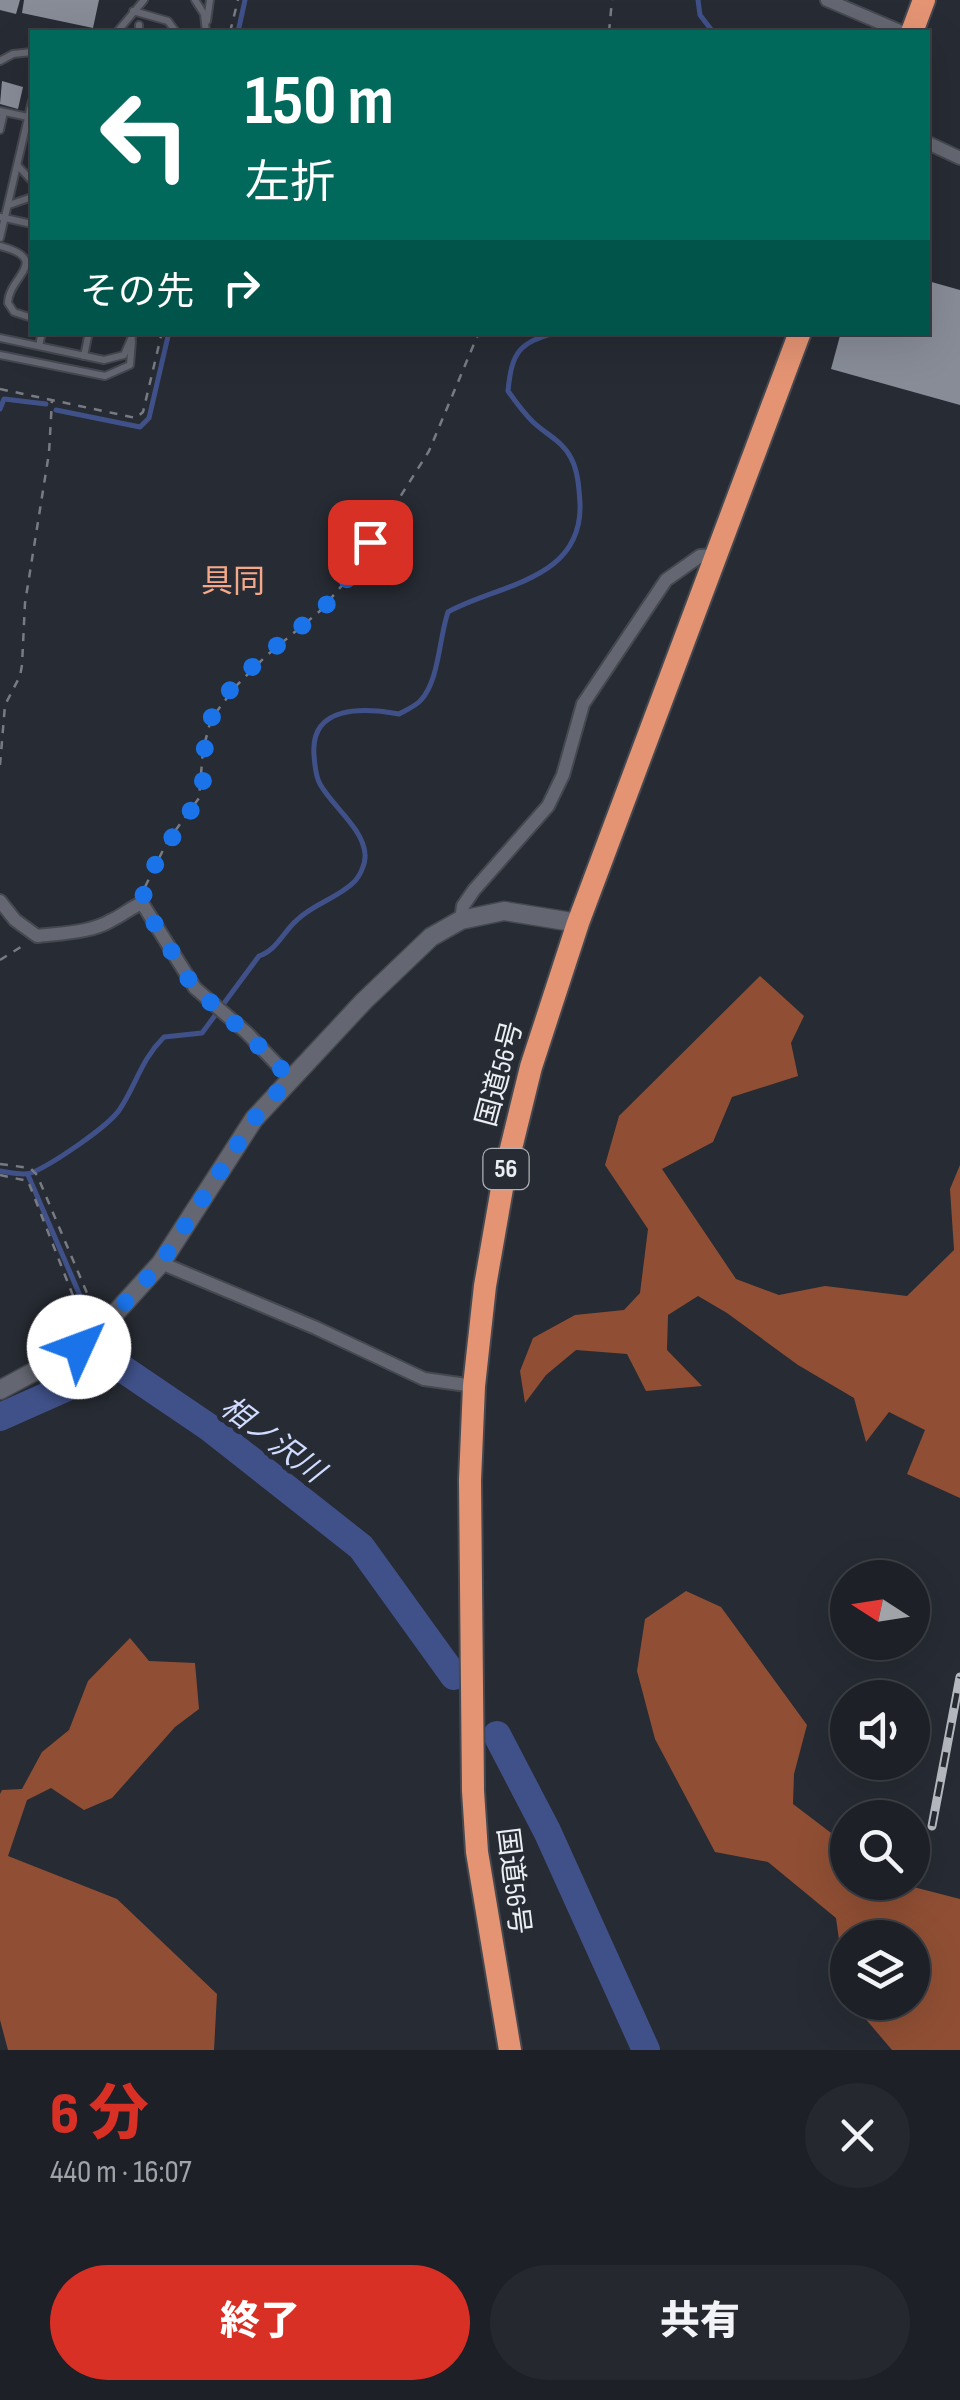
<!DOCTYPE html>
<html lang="ja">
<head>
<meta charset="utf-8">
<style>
  :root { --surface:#1d2026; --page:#25282e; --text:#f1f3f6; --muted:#a0a3a7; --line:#3b3e43; --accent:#d93025 }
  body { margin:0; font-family:"Sofia Sans Condensed","Noto Sans JP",sans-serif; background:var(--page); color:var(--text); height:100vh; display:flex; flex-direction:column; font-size:38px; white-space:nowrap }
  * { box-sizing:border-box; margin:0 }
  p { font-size:32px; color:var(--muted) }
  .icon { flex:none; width:55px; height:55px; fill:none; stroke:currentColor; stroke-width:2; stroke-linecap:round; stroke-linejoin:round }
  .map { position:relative; height:2050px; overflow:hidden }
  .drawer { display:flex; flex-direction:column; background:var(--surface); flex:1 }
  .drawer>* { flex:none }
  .hud { position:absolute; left:30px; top:30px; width:900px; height:305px; border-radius:0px; box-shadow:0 10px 40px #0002,0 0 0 2px var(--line); background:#00695c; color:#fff; overflow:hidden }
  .needle { width:65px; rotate:282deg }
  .fabs { position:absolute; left:830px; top:1560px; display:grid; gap:20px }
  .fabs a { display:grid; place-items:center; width:100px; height:100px; border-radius:50%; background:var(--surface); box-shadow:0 10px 40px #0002,0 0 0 2px var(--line); font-size:50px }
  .pin { position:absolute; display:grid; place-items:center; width:85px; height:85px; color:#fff; margin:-42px; border-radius:20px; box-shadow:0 5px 15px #0006 }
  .me { position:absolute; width:110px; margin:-55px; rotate:47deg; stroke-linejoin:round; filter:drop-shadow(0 0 8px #0008) }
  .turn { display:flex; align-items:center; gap:35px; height:210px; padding:0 50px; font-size:45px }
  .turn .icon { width:130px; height:130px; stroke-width:2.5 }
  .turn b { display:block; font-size:70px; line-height:85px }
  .then { display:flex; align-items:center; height:95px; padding:0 50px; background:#0003; gap:20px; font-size:38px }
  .round { display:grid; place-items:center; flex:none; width:105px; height:105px; border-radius:52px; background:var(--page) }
  .overview { display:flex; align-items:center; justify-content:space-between; height:170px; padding:0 50px }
  h1 { font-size:60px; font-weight:800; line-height:75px; color:var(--accent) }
  .cta { display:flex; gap:20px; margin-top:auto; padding:20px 50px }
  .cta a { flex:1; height:115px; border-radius:60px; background:var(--accent); color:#fff; font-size:40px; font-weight:800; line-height:115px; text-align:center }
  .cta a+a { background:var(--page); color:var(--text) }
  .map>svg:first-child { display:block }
  .forest { fill:#904f34 }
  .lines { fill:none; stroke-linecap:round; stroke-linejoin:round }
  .stream { stroke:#40518a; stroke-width:5 }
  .river { stroke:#40518a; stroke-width:28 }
  .building { fill:#888c97 }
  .lane-casing { stroke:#45484f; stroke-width:10 }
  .street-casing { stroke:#45484f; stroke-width:16 }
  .secondary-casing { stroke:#45484f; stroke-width:21 }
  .highway-casing { stroke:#45484f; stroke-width:26 }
  .path { stroke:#787b82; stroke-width:2.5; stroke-dasharray:8 8; stroke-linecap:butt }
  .lane { stroke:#646771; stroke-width:6 }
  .street { stroke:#646771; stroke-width:12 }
  .secondary { stroke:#646771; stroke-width:18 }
  .highway { stroke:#e49473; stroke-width:22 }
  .rail-casing { stroke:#b5b8be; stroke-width:9 }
  .rail { stroke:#272b33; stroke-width:5; stroke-dasharray:15; stroke-linecap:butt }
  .route { stroke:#1a73e8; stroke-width:18; stroke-dasharray:0 32.4 }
  .labels { text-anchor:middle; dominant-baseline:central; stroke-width:10; stroke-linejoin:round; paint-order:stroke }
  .shield { fill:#272b33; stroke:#b0b4b9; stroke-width:2.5 }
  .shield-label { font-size:25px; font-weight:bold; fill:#ebeef3 }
  .street-label { font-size:28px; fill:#ebeef3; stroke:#272b33 }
  .water-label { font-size:30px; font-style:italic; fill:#cfdcff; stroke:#272b33 }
  .quarter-label { font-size:32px; fill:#f6a98a; stroke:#272b33 }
</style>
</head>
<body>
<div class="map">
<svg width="960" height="2050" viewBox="0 0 960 2050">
  <rect width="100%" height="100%" fill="#272b33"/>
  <!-- forest -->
  <g class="forest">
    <path d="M 760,976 L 804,1016 L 791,1043 L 798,1076 L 732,1097 L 713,1142 L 662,1169 L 736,1279 L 779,1295 L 825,1286 L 907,1296 L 954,1250 L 950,1189 L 960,1165 L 960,1498 L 907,1474 L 925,1430 L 889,1412 L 866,1442 L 854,1398 L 798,1365 L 727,1313 L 698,1296 L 668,1315 L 667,1350 L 702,1386 L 646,1391 L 627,1354 L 576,1350 L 546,1375 L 525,1403 L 520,1371 L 533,1338 L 575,1315 L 624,1310 L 640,1293 L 648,1229 L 605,1165 L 619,1116 Z"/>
    <path d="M 686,1591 L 721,1607 L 807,1725 L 794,1774 L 793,1804 L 847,1845 L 848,1882 L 898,1883 L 960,1899 L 960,2050 L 892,2050 L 852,2003 L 912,2002 L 912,1938 L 848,1938 L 847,1998 L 836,1918 L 768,1862 L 715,1852 L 655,1739 L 637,1671 L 645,1619 Z"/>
    <path d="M 130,1638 L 149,1661 L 195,1663 L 199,1709 L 175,1727 L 112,1798 L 84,1810 L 51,1788 L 27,1800 L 8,1856 L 117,1899 L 217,1994 L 214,2050 L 8,2050 L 0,2020 L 0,1794 L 2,1790 L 22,1789 L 42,1752 L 69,1730 L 88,1681 Z"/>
  </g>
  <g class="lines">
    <!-- stream -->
    <g class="stream">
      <path d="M 698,0 L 700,15 L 713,32"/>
      <path d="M 238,32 L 245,0"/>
      <path d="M 0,409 L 4,399 L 46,404"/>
      <path d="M 56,410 L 140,427 L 149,418 L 169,332"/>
      <path d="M 0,1171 C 9,1172 22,1176 31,1173 C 51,1165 108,1127 120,1109 C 137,1083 141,1060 164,1037 L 202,1033 L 259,956 C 277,950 283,932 297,920 C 313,904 338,898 354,882 C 360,876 366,863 365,854 C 363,828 332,806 320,784 C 315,775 315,765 314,755 C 310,704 365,708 399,714 C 406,710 416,706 421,700 C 439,681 439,638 448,612 C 498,584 583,581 580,503 C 579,488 578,471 571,458 C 563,441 545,434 532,421 C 523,412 515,401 508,391 C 512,351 519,343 557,332"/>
      <path d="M 28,1175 L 94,1328"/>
      <path d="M 100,1337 L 123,1369"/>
    </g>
    <!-- river -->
    <g class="river">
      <path d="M 0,1417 L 108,1369 L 123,1369 L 210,1428 L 361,1547 L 454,1676"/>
      <path d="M 497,1735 L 547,1831 L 646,2050"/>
    </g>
  </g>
  <!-- building -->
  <g class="building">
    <path d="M 0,0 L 20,0 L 16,14 L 0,10 Z"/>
    <path d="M 24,0 L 99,0 L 93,28 L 22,13 Z"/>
    <path d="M 2,81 L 23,87 L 18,109 L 0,104 Z"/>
    <path d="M 928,281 L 960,290 L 960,405 L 831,369 L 841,332 L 928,332 Z"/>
  </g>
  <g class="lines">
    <!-- lane casing -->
    <g class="lane-casing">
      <g id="lane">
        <path d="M 195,0 L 204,14 L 206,32"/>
        <path d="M 133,11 L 168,21 L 176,32"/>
        <path d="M 207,21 L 210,0"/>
        <path d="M 139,25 L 139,32"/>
        <path d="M 117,32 L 144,0"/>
        <path d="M 0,61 L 13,54 L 32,52"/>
        <path d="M 0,111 L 28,117"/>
        <path d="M 0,130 L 4,112"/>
        <path d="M 18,166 L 32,181"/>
        <path d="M 9,205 L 32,197"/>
        <path d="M 0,217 L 32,224"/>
        <path d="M 0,238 L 32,101"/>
        <path d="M 0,246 C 53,260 8,277 8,303 L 14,312 L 32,318"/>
        <path d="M 0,338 L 104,360 L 124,355 L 134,332"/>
        <path d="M 39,346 L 42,332"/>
        <path d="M 0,355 L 105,376 L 130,365 L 132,341"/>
        <path d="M 84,356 L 89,332"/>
      </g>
    </g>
    <!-- street casing -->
    <g class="street-casing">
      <g id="street">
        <path d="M 827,0 L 902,32"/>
        <path d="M 928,143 L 960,158"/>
        <path d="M 0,901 L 15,920 L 37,936 C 63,933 90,933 112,920 C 123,915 130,908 142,903 L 195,988 L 247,1033 L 290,1078"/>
        <path d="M 461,920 L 463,906 L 474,890 L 548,806 L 563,775 L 583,704 L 666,580 L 700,556 L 718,555"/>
        <path d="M 161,1263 L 316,1328 L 424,1379 L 474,1386"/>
      </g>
    </g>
    <!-- secondary casing -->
    <g class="secondary-casing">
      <path id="secondary" d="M 0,1390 L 87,1343 L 101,1329 L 161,1263 L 254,1119 L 364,1001 L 431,937 L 461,920 L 504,911 L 578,923"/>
    </g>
    <!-- highway casing -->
    <g class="highway-casing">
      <g id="highway">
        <path d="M 912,32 L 924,0"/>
        <path d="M 510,2050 L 477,1852 L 473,1791 L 470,1480 L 474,1386 L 485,1286 L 504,1177 L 531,1067 L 578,923 L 800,332"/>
      </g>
    </g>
    <!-- path -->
    <g class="path">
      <path d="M 230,32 L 238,0"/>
      <path d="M 609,32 L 612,0"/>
      <path d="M 0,389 L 136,418 L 143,412 L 162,332"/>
      <path d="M 0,765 L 5,705 L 20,676 L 22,665 L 25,603 L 49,453 L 52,400"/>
      <path d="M 145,887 L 167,842 L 199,798 L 203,750 L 211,719 L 236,686 L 266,656 L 320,611 L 351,575 L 429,451 L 479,332"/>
      <path d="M 0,960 L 24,945"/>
      <path d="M 0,1164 L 30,1168 L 37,1175 L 95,1312"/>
      <path d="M 0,1175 L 28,1181 L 79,1311 L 79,1326"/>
    </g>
    <!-- lane -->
    <use href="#lane" class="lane"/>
    <!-- street -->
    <use href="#street" class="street"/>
    <!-- secondary -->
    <use href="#secondary" class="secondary"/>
    <!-- highway -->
    <use href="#highway" class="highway"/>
    <!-- rail casing -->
    <g class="rail-casing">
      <path id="rail" d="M 932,1826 L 960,1677"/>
    </g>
    <!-- rail -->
    <use href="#rail" class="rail"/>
  </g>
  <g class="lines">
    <!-- route -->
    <path class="route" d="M 79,1347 L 101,1329 L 161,1263 L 254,1119 L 290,1078 L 246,1033 L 194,988 L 142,903 C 148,863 176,836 196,802 C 210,780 199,744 211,719 C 233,674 284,642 320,611 C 341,592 356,566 370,542"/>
  </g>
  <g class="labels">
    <!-- shield labels -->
    <rect class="shield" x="483.5" y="1149" width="45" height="40" rx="8"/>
    <g class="shield-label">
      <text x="506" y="1169">56</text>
    </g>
    <!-- street labels -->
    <g class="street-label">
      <text transform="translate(500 1074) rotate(-75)">国道56号</text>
      <text transform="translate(513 1881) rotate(83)">国道56号</text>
    </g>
    <!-- water labels -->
    <g class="water-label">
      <text transform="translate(272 1440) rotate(37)">相ノ沢川</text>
    </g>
    <!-- quarter labels -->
    <g class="quarter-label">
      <text x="233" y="582">具同</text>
    </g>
  </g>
</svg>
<div class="fabs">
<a><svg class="needle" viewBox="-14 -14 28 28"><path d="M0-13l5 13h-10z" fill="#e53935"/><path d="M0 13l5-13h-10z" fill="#a0a3a7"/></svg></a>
<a><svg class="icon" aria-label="sound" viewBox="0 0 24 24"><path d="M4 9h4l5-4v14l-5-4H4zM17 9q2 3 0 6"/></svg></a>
<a><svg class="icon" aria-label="search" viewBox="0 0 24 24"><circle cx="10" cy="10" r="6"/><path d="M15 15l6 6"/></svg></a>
<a><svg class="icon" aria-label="layers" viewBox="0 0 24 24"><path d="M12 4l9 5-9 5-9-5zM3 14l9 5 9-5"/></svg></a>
</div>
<div class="pin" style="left:370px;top:542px;background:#d93025"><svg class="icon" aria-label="arrive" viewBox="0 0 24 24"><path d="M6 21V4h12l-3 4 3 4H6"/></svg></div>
<svg class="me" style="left:79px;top:1347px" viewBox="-20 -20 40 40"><circle r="19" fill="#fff"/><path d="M0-13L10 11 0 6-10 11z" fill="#1a73e8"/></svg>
<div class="hud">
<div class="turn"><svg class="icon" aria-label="left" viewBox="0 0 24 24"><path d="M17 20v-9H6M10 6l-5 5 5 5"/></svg><div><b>150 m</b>左折</div></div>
<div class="then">その先<svg class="icon" aria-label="right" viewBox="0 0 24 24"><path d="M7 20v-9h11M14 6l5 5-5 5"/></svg></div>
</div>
</div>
<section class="drawer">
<div class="overview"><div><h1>6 分</h1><p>440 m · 16:07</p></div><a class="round"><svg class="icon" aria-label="close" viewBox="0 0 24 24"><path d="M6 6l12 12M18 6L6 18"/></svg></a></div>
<div class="cta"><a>終了</a><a>共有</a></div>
</section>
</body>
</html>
